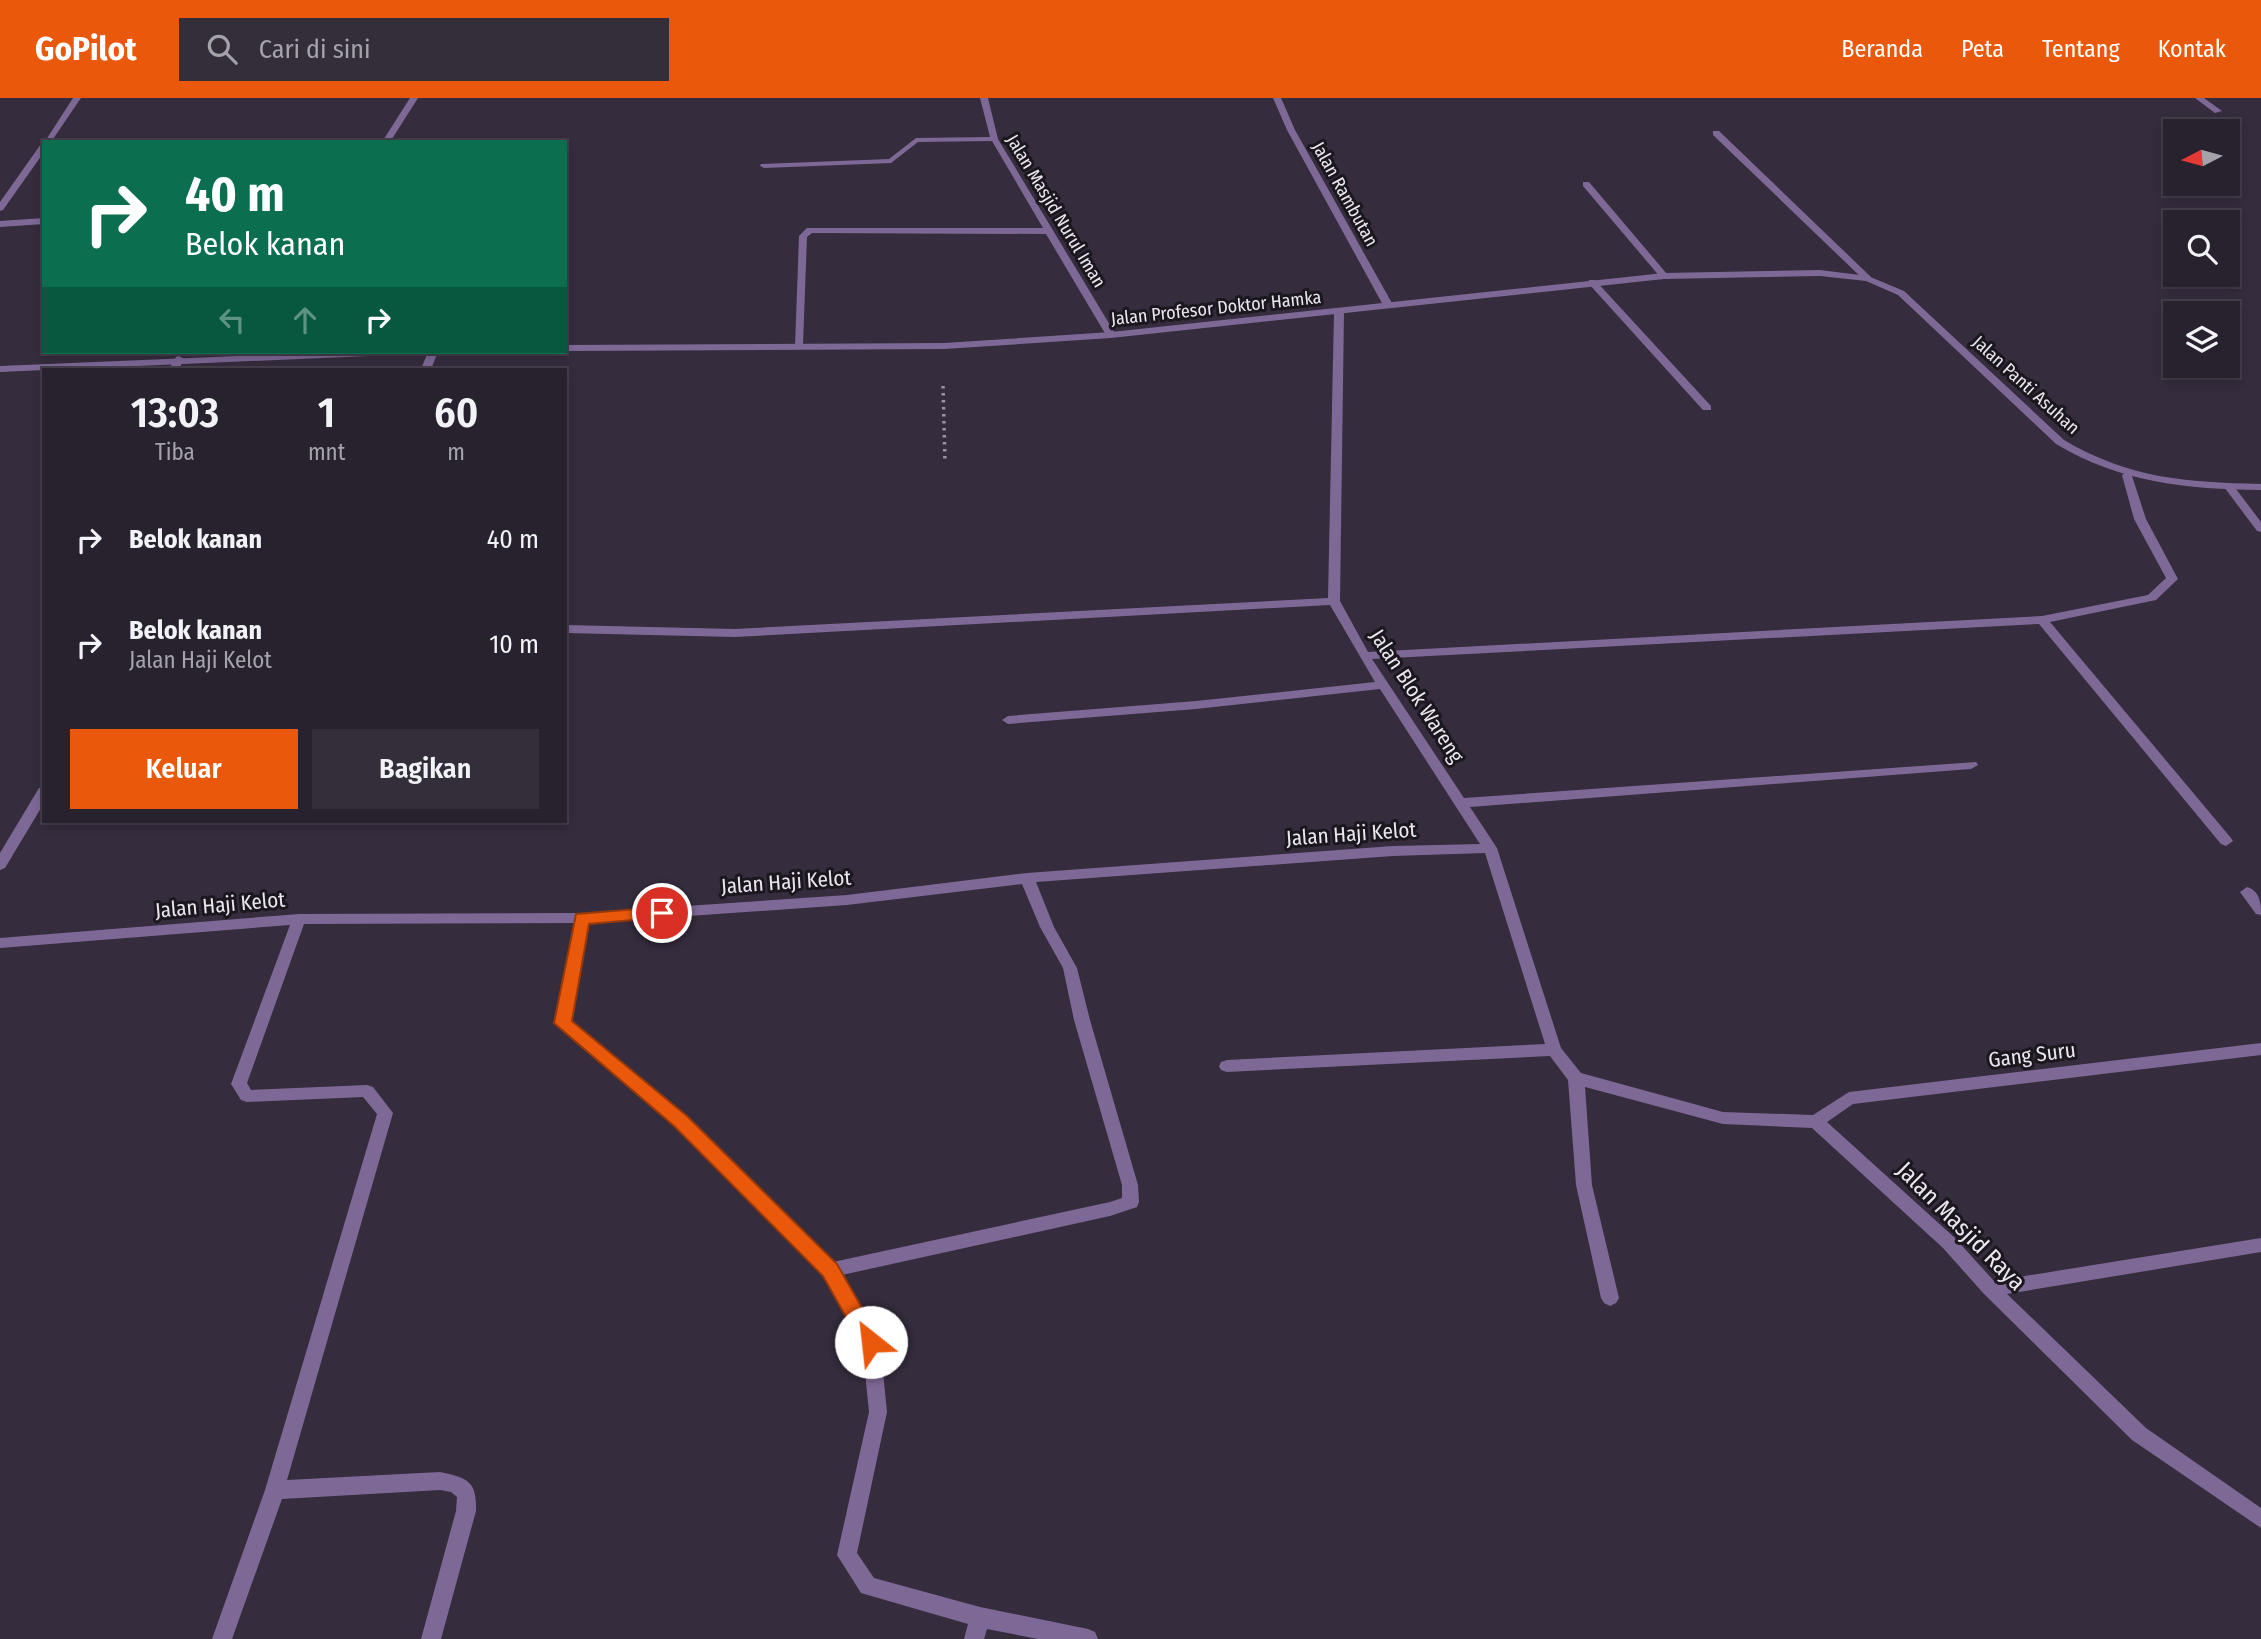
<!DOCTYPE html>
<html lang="id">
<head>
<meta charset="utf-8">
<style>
  :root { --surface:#28212e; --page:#342e3a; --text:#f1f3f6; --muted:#a5a3aa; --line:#443e4a; --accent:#ea580c }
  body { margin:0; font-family:"Fira Sans Condensed",sans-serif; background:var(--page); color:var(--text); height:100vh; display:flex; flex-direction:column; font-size:26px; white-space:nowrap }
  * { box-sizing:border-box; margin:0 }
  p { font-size:23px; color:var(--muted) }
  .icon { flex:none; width:38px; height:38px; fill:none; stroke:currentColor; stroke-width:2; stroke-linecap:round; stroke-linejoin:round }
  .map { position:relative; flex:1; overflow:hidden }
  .sheet { position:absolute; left:42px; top:270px; width:525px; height:455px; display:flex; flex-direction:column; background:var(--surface); border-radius:0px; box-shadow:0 4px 10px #0003,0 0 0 2px var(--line) }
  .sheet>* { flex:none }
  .banner { position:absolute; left:42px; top:42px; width:525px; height:214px; border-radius:0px; box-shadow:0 4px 10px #0003,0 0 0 2px var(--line); background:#0b6e4f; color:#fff; overflow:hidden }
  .needle { width:46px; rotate:264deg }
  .buttons { position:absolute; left:2163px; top:21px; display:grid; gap:14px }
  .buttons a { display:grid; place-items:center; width:77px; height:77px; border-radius:0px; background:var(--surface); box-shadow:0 4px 10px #0003,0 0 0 2px var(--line); font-size:35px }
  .pin { position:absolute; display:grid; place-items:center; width:60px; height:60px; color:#fff; margin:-30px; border:4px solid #fff; border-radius:50%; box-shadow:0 2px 7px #0007 }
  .me { position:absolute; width:77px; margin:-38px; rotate:331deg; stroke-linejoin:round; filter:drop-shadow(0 0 5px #0008) }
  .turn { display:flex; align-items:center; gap:24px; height:147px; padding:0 28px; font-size:32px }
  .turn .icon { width:91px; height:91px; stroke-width:2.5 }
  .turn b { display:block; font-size:49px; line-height:60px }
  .lanes { display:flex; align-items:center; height:66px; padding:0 28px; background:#0003; justify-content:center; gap:35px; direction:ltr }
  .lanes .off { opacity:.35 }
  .eta { display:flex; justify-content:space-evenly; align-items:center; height:119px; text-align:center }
  .eta b { font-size:42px; font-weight:600; line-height:49px }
  .button { display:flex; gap:14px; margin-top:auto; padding:14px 28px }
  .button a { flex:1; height:80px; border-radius:0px; background:var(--accent); color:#fff; font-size:28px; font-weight:600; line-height:80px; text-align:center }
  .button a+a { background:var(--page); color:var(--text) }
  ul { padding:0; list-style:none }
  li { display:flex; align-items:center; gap:21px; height:105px; padding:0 28px }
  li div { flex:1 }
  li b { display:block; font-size:26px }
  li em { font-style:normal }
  header { display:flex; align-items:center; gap:42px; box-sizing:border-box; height:98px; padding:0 35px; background:var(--accent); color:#fff }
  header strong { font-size:33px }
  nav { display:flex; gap:38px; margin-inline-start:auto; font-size:24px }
  .search { width:490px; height:63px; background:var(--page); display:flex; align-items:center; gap:18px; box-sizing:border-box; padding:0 24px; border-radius:0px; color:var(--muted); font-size:26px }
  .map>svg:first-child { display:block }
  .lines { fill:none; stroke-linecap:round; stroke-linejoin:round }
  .path { stroke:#99929f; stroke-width:3.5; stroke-dasharray:2.5 4.5; stroke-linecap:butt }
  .minor { fill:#7e6896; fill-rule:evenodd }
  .tertiary { fill:#7e6896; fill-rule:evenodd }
  .route { fill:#ea580c; stroke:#983908; stroke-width:2 }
  .labels { text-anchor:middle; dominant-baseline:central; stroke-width:6; stroke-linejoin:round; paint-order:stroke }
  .far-street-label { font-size:18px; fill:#ece6f1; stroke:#1b171e }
  .street-label { font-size:21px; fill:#ece6f1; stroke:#1b171e }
  .near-street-label { font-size:24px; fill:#ece6f1; stroke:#1b171e }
</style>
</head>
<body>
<header>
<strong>GoPilot</strong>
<div class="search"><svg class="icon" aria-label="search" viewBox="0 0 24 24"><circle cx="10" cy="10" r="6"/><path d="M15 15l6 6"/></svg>Cari di sini</div>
<nav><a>Beranda</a><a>Peta</a><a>Tentang</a><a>Kontak</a></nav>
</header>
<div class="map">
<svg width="2261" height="1541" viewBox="0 0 2261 1541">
  <rect width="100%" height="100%" fill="#352c3d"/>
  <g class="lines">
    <!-- path -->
    <path class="path" d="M 943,288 L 945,364"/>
    <!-- minor -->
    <g class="minor">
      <path d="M 73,0 L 81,0 L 51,44 L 44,45 Z"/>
      <path d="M 410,0 L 418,0 L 390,44 L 382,44 Z"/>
      <path d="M 980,0 L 988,0 L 998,41 L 1116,237 L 1114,239 L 1106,237 L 1046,136 L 812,135 L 807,139 L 803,247 L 795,249 L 799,138 L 807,130 L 1043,130 L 992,43 L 918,44 L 891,65 L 764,70 L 760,68 L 761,66 L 889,61 L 916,40 L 990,39 Z"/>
      <path d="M 1273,0 L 1281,0 L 1295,32 L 1393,207 L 1391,209 L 1383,207 L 1287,32 Z"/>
      <path d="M 2195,0 L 2204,0 L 2222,13 L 2215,15 Z"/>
      <path d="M 1713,33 L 1719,33 L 1871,179 L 1871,183 L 1865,183 L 1713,37 Z"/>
      <path d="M 41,46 L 44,46 L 44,54 L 3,112 L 0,113 L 0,104 Z"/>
      <path d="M 1583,84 L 1589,84 L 1667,176 L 1667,180 L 1661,180 L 1583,88 Z"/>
      <path d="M 44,120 L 44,126 L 0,129 L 0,123 Z"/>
      <path d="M 1589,182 L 1595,182 L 1711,308 L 1711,312 L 1703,312 L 1589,186 Z"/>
      <path d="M 1339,211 L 1344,214 L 1340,503 L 1368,554 L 2042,518 L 2148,497 L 2166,480 L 2134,421 L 2122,377 L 2127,374 L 2131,375 L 2146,421 L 2178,481 L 2156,502 L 2050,524 L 2231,740 L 2233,743 L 2226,748 L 2221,746 L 2039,526 L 1372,561 L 1464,700 L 1976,664 L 1978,667 L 1971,671 L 1470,709 L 1497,750 L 1561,950 L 1581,975 L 1723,1014 L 1813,1017 L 1849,994 L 2261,945 L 2261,957 L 1853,1006 L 1827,1024 L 1955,1140 L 1994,1183 L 2261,1140 L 2261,1154 L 2007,1196 L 2146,1330 L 2261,1410 L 2261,1430 L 2132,1342 L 1984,1196 L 1943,1150 L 1812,1030 L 1723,1026 L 1585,989 L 1592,1087 L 1619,1200 L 1616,1205 L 1610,1208 L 1604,1205 L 1601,1200 L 1576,1087 L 1568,982 L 1550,958 L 1227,974 L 1221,972 L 1219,968 L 1221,964 L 1227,962 L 1545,946 L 1485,755 L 1393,758 L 1036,784 L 1054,829 L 1077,870 L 1090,922 L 1138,1087 L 1139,1104 L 1137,1109 L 1110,1118 L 842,1177 L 880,1244 L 887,1314 L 857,1455 L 874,1480 L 980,1509 L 1088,1531 L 1095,1534 L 1098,1541 L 1038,1541 L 987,1531 L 984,1541 L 964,1541 L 968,1526 L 861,1495 L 837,1457 L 869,1314 L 862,1245 L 824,1177 L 674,1028 L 558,929 L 555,925 L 574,825 L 304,826 L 247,985 L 251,992 L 367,987 L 373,989 L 393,1015 L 287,1382 L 440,1374 C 468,1380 477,1383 476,1413 L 441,1541 L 421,1541 L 456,1413 L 457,1399 L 451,1394 L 440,1392 L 282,1401 L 232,1541 L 212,1541 L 265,1392 L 377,1016 L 363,999 L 247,1004 L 241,1002 L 231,986 L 290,827 L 0,850 L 0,840 L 299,816 L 582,815 L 847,797 L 1027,775 L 1393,748 L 1480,746 L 1380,591 L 1196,611 L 1008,626 L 1002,622 L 1008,618 L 1196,603 L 1375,584 L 1330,507 L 735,539 L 565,535 L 565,527 L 735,531 L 1328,500 L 1334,214 ZM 1022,786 L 1040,829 L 1063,870 L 1074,922 L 1122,1087 L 1122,1100 L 1110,1104 L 833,1164 L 686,1018 L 571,923 L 588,825 L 847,807 Z"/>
      <path d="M 428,254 L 438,254 L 431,271 L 421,271 Z"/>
      <path d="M 179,258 L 184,261 L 179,271 L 169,271 L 176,259 Z"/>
      <path d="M 2229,386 L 2233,387 L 2261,424 L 2261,434 L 2257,433 L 2224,389 Z"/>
      <path d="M 44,689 L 44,705 L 5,770 L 0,772 L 0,755 L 39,690 Z"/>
      <path d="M 2247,789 C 2260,793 2261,805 2261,817 L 2256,816 L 2240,794 Z"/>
    </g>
    <!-- tertiary -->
    <g class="tertiary">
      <path d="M 1820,172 L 1868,178 L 1904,193 L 2064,342 C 2130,381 2186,384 2261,386 L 2261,392 C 2186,391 2122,385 2056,346 L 1898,197 L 1866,183 L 1820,178 L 1664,181 L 1111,240 L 944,251 L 565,253 L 565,247 L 944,245 L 1111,234 L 1664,175 Z"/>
      <path d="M 330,254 L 396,254 L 391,257 L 0,274 L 0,268 Z"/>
    </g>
  </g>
  <!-- route -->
  <path class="route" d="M 662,809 L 667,811 L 667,819 L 589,826 L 572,923 L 687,1018 L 837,1166 L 878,1238 L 881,1244 L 878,1251 L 871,1253 L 864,1251 L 823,1178 L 674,1028 L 554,925 L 576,816 Z"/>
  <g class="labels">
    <!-- far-street labels -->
    <g class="far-street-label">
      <text transform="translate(1345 96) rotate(61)">Jalan Rambutan</text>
      <text transform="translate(1056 113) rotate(59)">Jalan Masjid Nurul Iman</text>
      <text transform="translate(1216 210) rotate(-6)">Jalan Profesor Doktor Hamka</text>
      <text transform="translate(2026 287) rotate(42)">Jalan Panti Asuhan</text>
    </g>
    <!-- street labels -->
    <g class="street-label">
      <text transform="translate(1417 598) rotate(57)">Jalan Blok Wareng</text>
      <text transform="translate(1351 736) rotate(-4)">Jalan Haji Kelot</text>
      <text transform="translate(786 784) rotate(-4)">Jalan Haji Kelot</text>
      <text transform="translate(220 807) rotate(-5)">Jalan Haji Kelot</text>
      <text transform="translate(2032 957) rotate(-7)">Gang Suru</text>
    </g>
    <!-- near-street labels -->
    <g class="near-street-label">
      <text transform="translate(1961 1128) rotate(45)">Jalan Masjid Raya</text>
    </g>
  </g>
</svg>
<div class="buttons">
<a><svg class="needle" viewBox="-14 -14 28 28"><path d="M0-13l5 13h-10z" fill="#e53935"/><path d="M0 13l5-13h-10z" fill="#a5a3aa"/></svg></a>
<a><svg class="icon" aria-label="search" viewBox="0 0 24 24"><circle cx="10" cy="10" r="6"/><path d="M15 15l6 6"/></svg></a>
<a><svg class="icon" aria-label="layers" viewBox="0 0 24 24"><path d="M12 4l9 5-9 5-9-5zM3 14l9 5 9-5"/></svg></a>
</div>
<div class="pin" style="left:662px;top:815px;background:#d93025"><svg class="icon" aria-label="arrive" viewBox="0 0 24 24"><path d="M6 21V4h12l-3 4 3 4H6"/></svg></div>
<svg class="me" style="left:871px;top:1244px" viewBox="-20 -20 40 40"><circle r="19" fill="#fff"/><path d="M0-13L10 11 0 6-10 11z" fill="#ea580c"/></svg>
<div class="banner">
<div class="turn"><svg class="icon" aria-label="right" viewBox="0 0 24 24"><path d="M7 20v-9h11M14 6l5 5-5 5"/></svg><div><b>40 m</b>Belok kanan</div></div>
<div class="lanes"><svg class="icon off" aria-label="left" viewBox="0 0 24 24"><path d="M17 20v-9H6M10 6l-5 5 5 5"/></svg><svg class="icon off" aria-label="ahead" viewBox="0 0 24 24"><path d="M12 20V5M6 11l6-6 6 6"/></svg><svg class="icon" aria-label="right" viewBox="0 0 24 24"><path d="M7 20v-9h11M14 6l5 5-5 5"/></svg></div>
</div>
<section class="sheet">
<div class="eta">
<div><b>13:03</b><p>Tiba</p></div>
<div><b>1</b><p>mnt</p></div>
<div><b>60</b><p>m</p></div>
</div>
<ul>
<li><svg class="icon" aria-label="right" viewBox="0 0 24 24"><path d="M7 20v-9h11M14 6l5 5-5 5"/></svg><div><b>Belok kanan</b></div><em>40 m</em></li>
<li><svg class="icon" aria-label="right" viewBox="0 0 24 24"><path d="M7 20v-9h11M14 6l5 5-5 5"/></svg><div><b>Belok kanan</b><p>Jalan Haji Kelot</p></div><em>10 m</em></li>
</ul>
<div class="button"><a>Keluar</a><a>Bagikan</a></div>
</section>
</div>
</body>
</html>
